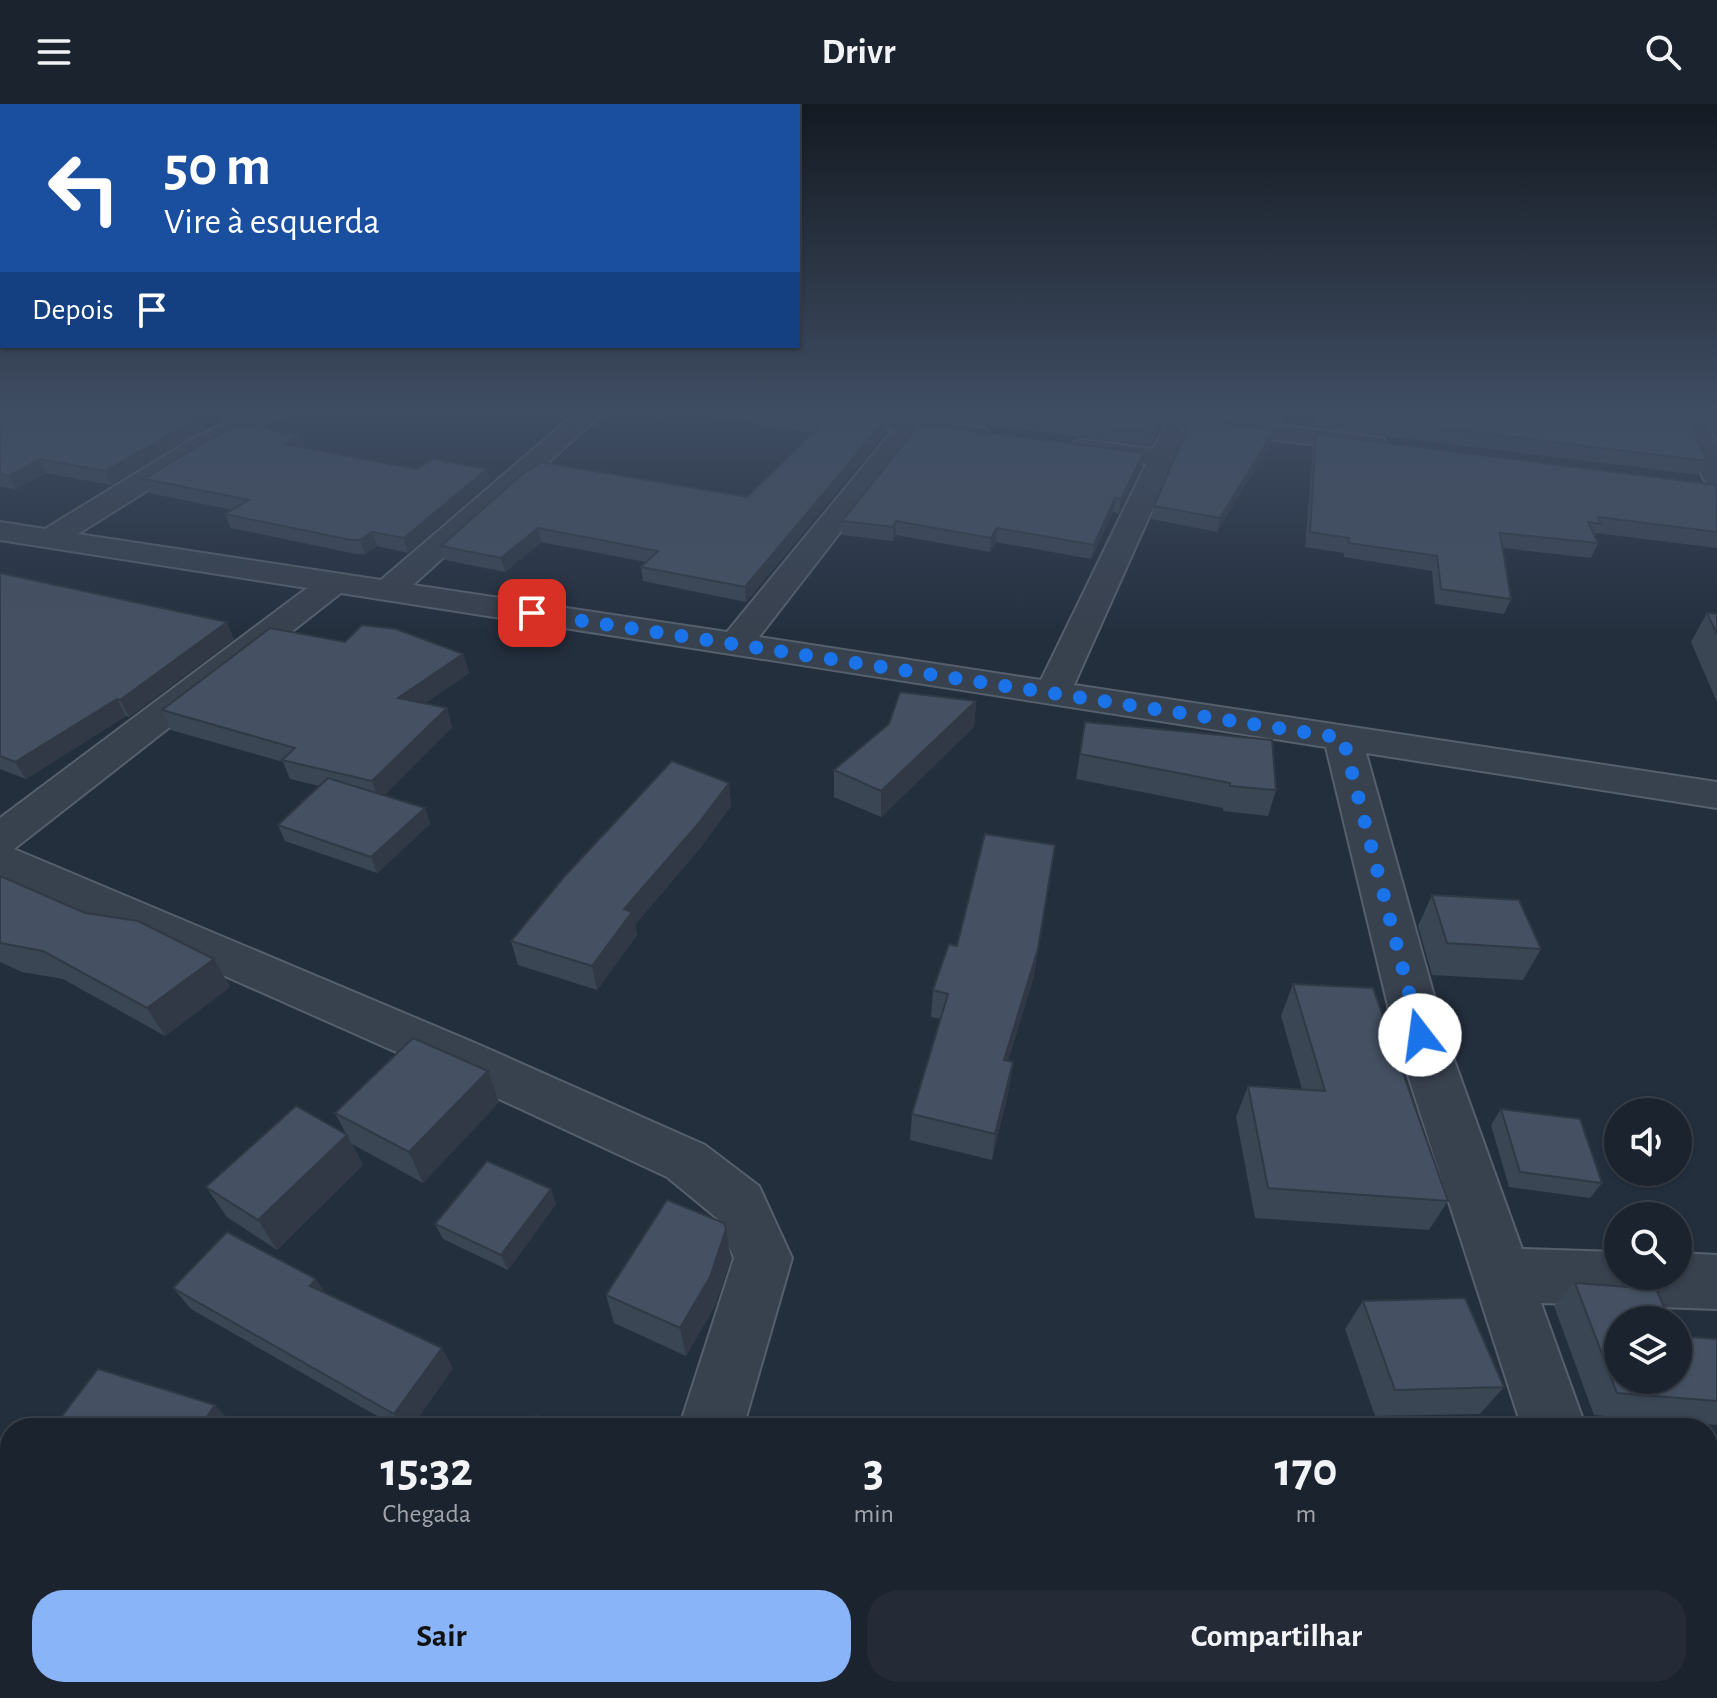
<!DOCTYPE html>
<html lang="pt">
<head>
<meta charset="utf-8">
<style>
  :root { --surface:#1b232e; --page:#242b36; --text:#f1f3f6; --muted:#a0a4aa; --line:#39404a; --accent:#8ab4f8 }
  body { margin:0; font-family:"Alegreya Sans",sans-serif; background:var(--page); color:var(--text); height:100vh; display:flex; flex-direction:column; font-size:30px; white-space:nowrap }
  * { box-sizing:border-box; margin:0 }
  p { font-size:26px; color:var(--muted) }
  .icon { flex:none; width:44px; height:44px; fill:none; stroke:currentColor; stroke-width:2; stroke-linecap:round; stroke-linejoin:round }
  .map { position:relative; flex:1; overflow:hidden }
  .drawer { position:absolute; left:0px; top:1314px; width:1718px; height:280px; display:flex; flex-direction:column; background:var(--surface); border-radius:32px 32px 0 0; box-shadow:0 2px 6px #0004,0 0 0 2px var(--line) }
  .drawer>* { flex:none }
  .guide { position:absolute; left:0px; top:0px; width:800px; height:244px; box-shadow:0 2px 6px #0004,0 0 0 2px var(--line); background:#1a4fa0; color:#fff; overflow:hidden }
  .fabs { position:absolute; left:1604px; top:994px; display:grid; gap:16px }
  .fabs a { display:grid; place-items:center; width:88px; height:88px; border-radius:50%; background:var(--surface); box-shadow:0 2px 6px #0004,0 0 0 2px var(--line); font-size:40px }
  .pin { position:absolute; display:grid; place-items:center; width:68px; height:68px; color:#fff; margin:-34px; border-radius:16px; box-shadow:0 4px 12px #0006 }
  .me { position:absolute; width:88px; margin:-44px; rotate:345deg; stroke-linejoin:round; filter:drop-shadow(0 0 6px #0008) }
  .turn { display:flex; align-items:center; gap:28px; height:168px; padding:0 32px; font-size:36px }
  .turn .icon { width:104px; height:104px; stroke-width:2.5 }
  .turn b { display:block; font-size:56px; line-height:68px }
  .then { display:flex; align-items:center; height:76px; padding:0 32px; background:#0003; gap:16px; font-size:30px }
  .eta { display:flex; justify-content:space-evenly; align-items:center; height:136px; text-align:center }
  .eta b { font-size:48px; font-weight:700; line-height:56px }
  .primary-button { display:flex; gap:16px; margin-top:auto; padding:16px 32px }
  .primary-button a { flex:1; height:92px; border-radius:32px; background:var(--accent); color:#111; font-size:32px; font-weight:700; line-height:92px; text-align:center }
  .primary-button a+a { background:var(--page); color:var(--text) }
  header { display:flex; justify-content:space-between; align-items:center; height:104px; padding:0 32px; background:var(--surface); font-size:36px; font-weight:700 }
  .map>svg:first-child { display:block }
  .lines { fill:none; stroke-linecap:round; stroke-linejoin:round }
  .minor-casing { stroke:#565f6c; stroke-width:4 }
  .minor { fill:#38414e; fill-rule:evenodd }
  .wall { fill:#3b4654 }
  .shaded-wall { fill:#303945 }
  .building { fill:#455162; stroke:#303945; stroke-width:2 }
  .route { stroke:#1a73e8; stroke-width:14; stroke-dasharray:0 25.2 }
</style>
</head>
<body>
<header><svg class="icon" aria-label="menu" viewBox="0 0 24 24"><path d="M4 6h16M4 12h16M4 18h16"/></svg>Drivr<svg class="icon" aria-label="search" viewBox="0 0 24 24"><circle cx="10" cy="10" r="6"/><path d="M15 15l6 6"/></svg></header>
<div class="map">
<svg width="1717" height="1594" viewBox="0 0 1717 1594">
  <rect width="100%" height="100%" fill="#242f3e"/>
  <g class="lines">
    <!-- minor casing -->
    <g class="minor-casing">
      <g id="minor">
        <path d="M 253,306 L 285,306 L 282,311 L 210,347 L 78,430 L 381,476 L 579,306 L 606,306 L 413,481 L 727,528 L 893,326 L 795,313 L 786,311 L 783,306 L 854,306 L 904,312 L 909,306 L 934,306 L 928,315 L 984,324 L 988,329 L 984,334 L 975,337 L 917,329 L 759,533 L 1041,576 L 1146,360 L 1083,352 L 1074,350 L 1070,344 L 1074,338 L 1083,336 L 1153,345 L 1164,325 L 1171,323 L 1097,313 L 1088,311 L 1085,306 L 1159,306 L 1383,334 L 1387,340 L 1383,346 L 1374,348 L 1178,324 L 1186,330 L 1074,581 L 1717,678 L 1717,704 L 1366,649 L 1445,931 L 1522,1145 L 1618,1148 L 1618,1172 L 1678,1172 L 1678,1149 L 1717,1151 L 1717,1205 L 1541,1199 L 1586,1324 L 1522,1324 L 1395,931 L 1326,643 L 341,489 L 14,745 L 475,939 L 705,1041 L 759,1082 L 792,1154 L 743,1324 L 679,1324 L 734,1154 L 718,1115 L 667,1073 L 439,967 L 0,772 L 0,714 L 307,484 L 0,436 L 0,418 L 45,425 L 192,335 Z"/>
        <path d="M 1678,306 L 1702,306 L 1717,341 L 1717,382 L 1707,380 L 1703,374 Z"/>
        <path d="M 0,1465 L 10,1467 L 10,1539 L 0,1537 Z"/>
        <path d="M 1243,1584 L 1372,1584 L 1377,1594 L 1247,1594 Z"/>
        <path d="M 1605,1584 L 1679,1584 L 1683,1594 L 1607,1594 Z"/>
      </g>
    </g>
    <!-- minor -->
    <use href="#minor" class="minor"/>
  </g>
  <!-- wall -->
  <g class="wall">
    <path d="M 0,306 L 200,313 L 205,325 L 111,381 L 46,369 L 16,385 L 0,383 Z"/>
    <path d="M 613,306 L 671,306 L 662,314 Z"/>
    <path d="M 672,306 L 819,306 L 886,315 L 886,328 L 746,498 L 643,477 L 641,463 L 646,458 L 541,438 L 505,468 L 445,456 L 441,442 L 521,371 L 747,393 L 813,329 Z"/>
    <path d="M 875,306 L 906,306 L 903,310 Z"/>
    <path d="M 933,306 L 1122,306 L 1161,325 L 1151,342 L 932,314 Z"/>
    <path d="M 1181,306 L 1291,306 L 1283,319 Z"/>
    <path d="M 1316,306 L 1686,306 L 1707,357 L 1699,371 L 1314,323 Z"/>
    <path d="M 1705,306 L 1717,306 L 1717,334 Z"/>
    <path d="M 1316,330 L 1717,381 L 1717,444 L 1596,429 L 1595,432 L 1598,439 L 1591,454 L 1503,444 L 1511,495 L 1504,510 L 1435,500 L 1432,467 L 1344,453 L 1344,449 L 1305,443 L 1313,344 Z"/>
    <path d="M 1271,339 L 1217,428 L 1151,415 L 1154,402 Z"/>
    <path d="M 305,344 L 417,365 L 487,365 L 490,378 L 408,449 L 377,442 L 365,450 L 356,450 L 231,424 L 225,410 L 233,406 L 149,389 L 144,375 Z"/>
    <path d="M 1141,362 L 1119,409 L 1113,408 L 1091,455 L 996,438 L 990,448 L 896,431 L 893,437 L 842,431 L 842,417 Z"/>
    <path d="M 0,470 L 234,535 L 129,613 L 126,612 L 26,675 L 0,665 Z"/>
    <path d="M 1707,509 L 1717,510 L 1717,598 L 1691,538 Z"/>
    <path d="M 345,538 L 463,550 L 469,569 L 425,599 L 447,604 L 452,623 L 384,691 L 425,704 L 430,720 L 377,769 L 285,737 L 278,721 L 319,682 L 290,675 L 283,658 L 171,626 L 162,606 Z"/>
    <path d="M 976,597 L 974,623 L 881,713 L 834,693 L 834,666 Z"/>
    <path d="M 1085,618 L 1276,686 L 1268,712 L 1223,707 L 1223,704 L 1076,675 Z"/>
    <path d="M 729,679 L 731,702 L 700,744 L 635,821 L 637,831 L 597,886 L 518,861 L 511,837 Z"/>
    <path d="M 0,772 L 85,809 L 214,855 L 230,883 L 165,932 L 63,875 L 22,868 L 0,858 Z"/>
    <path d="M 1432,791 L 1541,845 L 1523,876 L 1432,871 L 1418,822 Z"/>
    <path d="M 1034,872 L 1008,957 L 1013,958 L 1009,984 L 992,1056 L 910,1036 L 912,1010 L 941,915 L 931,913 L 933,886 Z"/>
    <path d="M 1293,880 L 1448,1097 L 1429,1126 L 1255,1114 L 1236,1013 L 1248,982 L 1302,985 L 1281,912 Z"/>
    <path d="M 488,967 L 499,998 L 423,1079 L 352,1040 L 363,1061 L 277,1146 L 227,1113 L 206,1083 L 346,1030 L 335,1009 Z"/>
    <path d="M 1501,1005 L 1602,1079 L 1590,1094 L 1509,1083 L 1491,1021 Z"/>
    <path d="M 556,1100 L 508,1166 L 443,1135 L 435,1120 Z"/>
    <path d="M 726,1125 L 731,1154 L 715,1202 L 686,1252 L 614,1219 L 606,1191 Z"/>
    <path d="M 316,1175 L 325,1189 L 453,1264 L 411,1324 L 398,1324 L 191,1205 L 173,1184 Z"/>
    <path d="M 1575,1179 L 1618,1276 L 1717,1235 L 1717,1321 L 1594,1311 L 1554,1202 Z"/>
    <path d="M 1363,1197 L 1504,1283 L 1480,1310 L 1375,1312 L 1345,1225 Z"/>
    <path d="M 1457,1584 L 1577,1584 L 1560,1594 L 1546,1594 Z"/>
  </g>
  <!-- shaded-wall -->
  <g class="shaded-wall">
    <path d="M 661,306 L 671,306 L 662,314 Z"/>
    <path d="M 1286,306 L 1291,306 L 1283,319 Z"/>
    <path d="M 1163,312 L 1161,325 L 1151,342 L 1154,329 Z"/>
    <path d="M 200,313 L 205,325 L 111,381 L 105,367 Z"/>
    <path d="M 886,315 L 886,328 L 746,498 L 745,483 Z"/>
    <path d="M 1274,326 L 1271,339 L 1217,428 L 1220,414 Z"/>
    <path d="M 301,331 L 305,344 L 284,340 Z"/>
    <path d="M 1144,349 L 1141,362 L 1119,409 L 1121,395 Z"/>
    <path d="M 40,355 L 46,369 L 16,385 L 9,372 Z"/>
    <path d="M 487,365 L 490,378 L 408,449 L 404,434 Z"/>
    <path d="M 1115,394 L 1113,408 L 1091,455 L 1094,441 Z"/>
    <path d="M 896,417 L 896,431 L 893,437 L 893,423 Z"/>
    <path d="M 538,424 L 541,438 L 505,468 L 501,454 Z"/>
    <path d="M 997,424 L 996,438 L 990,448 L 991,434 Z"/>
    <path d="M 372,428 L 377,442 L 365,450 L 360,436 Z"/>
    <path d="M 227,518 L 234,535 L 129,613 L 120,596 Z"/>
    <path d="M 463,550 L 469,569 L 404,613 L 398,594 Z"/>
    <path d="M 117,595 L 126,612 L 26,675 L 15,658 Z"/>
    <path d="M 976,597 L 974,623 L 881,713 L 881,687 Z"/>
    <path d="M 447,604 L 452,623 L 379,697 L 372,677 Z"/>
    <path d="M 729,679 L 731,702 L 700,744 L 635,821 L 637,831 L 597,886 L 592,862 L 624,805 Z"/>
    <path d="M 425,704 L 430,720 L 377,769 L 371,753 Z"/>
    <path d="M 1055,741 L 1034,872 L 1000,982 L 1004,956 Z"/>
    <path d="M 214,855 L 230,883 L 165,932 L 147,904 Z"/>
    <path d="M 1013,958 L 1009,984 L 992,1056 L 995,1030 Z"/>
    <path d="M 488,967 L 499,998 L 423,1079 L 409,1048 Z"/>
    <path d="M 347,1031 L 363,1061 L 277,1146 L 258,1116 Z"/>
    <path d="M 551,1085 L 556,1100 L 508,1166 L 501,1151 Z"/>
    <path d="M 726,1125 L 731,1154 L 715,1202 L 686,1252 L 680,1224 Z"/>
    <path d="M 316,1175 L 330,1196 L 310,1182 Z"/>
    <path d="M 442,1244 L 453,1264 L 411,1324 L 404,1324 L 394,1310 Z"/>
    <path d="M 215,1301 L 236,1324 L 199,1324 Z"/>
  </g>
  <!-- building -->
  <g class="building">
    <path d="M 0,306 L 164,306 L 200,313 L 105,367 L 40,355 L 9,372 L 0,370 Z"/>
    <path d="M 750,306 L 819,306 L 886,315 L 745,483 L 641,463 L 658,447 L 538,424 L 501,454 L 441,442 L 521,371 L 541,358 L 747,393 L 824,318 Z"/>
    <path d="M 973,306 L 1122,306 L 1163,312 L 1154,329 Z"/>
    <path d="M 1318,306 L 1686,306 L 1707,357 L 1318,309 Z"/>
    <path d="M 1191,315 L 1274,326 L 1220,414 L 1154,402 Z"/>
    <path d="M 240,320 L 301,331 L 284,340 L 417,365 L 433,355 L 487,365 L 404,434 L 372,428 L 360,436 L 351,436 L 225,410 L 249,396 L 144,375 L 206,337 Z"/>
    <path d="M 919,320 L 1144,349 L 1121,395 L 1115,394 L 1094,441 L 997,424 L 991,434 L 896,417 L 893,423 L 842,417 Z"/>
    <path d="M 1316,330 L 1717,381 L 1717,428 L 1598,413 L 1601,420 L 1588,418 L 1598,439 L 1500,429 L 1511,495 L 1441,485 L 1437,452 L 1348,439 L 1349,434 L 1310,428 Z"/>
    <path d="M 0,470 L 0,469 L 227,518 L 120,596 L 117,595 L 15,658 L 0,652 Z"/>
    <path d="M 1707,509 L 1717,510 L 1717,530 Z"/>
    <path d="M 362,521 L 396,525 L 463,550 L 398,594 L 447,604 L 372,677 L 282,656 L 295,644 L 162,606 L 270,524 L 345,538 Z"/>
    <path d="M 900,588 L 976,597 L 881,687 L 834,666 L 889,620 Z"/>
    <path d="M 1085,618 L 1272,636 L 1276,686 L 1230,682 L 1230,679 L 1080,650 Z"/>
    <path d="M 672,657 L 729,679 L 698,720 L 624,805 L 632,808 L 592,862 L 511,837 L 565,772 Z"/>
    <path d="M 328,674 L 425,704 L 371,753 L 278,721 Z"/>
    <path d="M 985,730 L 1055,741 L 1038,845 L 1004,956 L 1013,958 L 995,1030 L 912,1010 L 948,890 L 933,886 L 949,840 L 957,842 Z"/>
    <path d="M 0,772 L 85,809 L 138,817 L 214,855 L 147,904 L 43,847 L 0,839 Z"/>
    <path d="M 1432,791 L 1519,796 L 1541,845 L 1447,839 Z"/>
    <path d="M 1293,880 L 1373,884 L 1448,1097 L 1268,1084 L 1248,982 L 1325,987 Z"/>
    <path d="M 413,934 L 488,967 L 409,1048 L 335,1009 Z"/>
    <path d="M 296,1002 L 347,1031 L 258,1116 L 206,1083 Z"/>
    <path d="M 1501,1005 L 1580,1015 L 1602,1079 L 1520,1068 Z"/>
    <path d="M 487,1057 L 551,1085 L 501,1151 L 435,1120 Z"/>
    <path d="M 667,1096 L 724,1119 L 726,1125 L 710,1173 L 680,1224 L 606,1191 Z"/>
    <path d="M 227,1128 L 316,1175 L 310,1182 L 442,1244 L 394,1310 L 173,1184 Z"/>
    <path d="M 1575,1179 L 1656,1185 L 1670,1216 L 1618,1216 L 1618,1276 L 1678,1276 L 1678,1232 L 1717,1235 L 1717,1297 L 1617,1289 Z"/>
    <path d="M 1465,1194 L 1504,1283 L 1395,1286 L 1363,1197 Z"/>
    <path d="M 98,1265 L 215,1301 L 199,1324 L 53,1324 Z"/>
    <path d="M 536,1312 L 578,1324 L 531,1324 Z"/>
    <path d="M 1279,1317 L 1320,1324 L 1280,1324 Z"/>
  </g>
  <!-- sky -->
  <linearGradient id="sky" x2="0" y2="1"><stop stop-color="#141a22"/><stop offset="0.58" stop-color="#3f4d63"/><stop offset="1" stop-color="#3f4d63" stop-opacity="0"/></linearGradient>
  <rect width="1717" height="529" fill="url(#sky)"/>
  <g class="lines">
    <!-- route -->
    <path class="route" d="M 532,509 L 1343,634 L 1420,931"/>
  </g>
</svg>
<div class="fabs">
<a><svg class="icon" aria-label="sound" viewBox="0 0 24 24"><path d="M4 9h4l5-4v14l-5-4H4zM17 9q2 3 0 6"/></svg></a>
<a><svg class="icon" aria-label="search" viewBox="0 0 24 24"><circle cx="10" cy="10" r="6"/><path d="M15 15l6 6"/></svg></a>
<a><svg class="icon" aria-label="layers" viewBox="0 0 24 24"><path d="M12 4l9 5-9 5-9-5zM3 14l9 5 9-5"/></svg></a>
</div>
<div class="pin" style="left:532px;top:509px;background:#d93025"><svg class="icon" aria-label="arrive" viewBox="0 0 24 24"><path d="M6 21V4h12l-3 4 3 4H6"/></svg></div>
<svg class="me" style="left:1420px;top:931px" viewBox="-20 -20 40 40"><circle r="19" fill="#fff"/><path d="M0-13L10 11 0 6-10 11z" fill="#1a73e8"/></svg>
<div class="guide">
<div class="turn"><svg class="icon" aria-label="left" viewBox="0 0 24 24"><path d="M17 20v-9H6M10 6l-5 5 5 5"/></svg><div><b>50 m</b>Vire à esquerda</div></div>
<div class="then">Depois<svg class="icon" aria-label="arrive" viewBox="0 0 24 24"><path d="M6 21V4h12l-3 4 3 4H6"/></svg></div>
</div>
<section class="drawer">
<div class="eta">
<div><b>15:32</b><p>Chegada</p></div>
<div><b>3</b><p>min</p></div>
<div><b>170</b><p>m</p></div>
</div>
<div class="primary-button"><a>Sair</a><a>Compartilhar</a></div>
</section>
</div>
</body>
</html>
